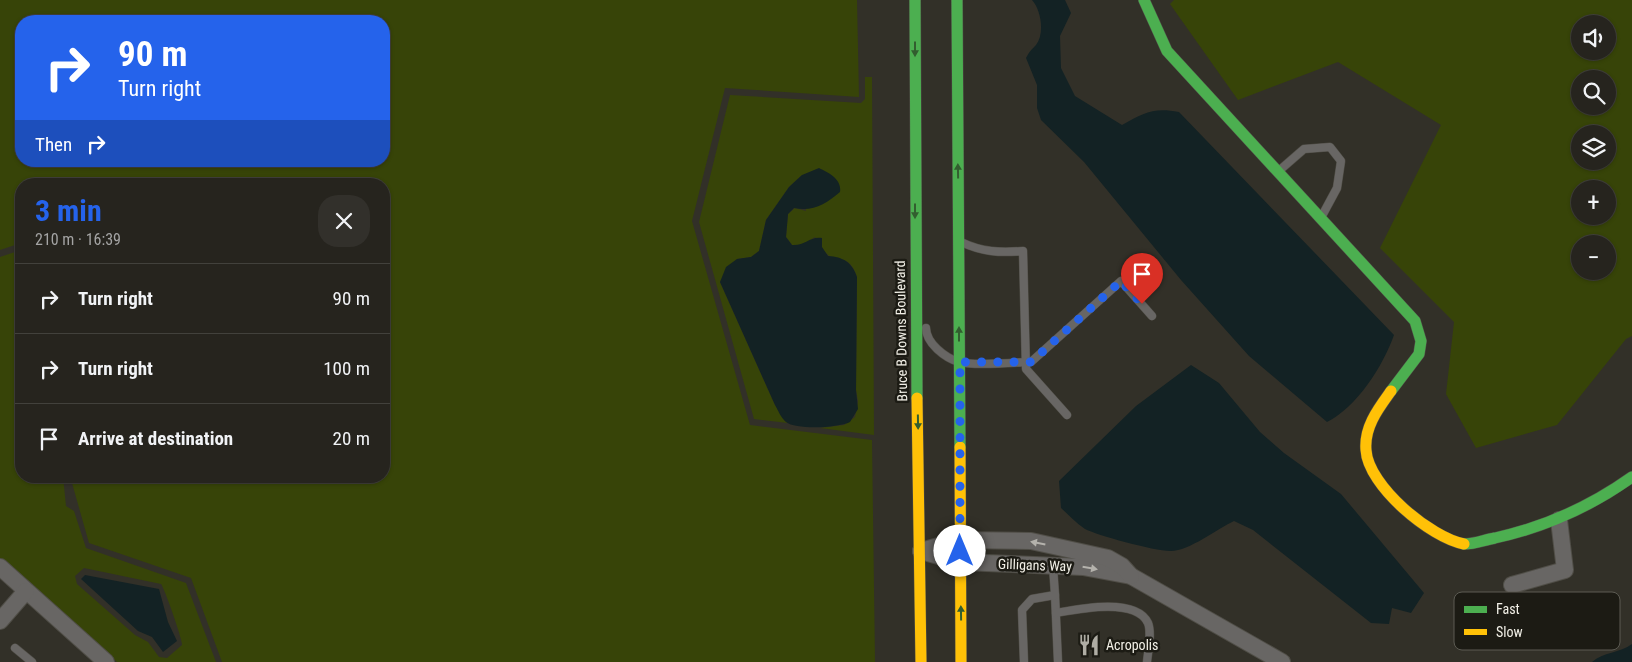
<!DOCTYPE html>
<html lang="en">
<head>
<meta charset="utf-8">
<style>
  :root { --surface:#26241e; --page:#32302b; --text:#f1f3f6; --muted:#a4a4a4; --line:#42413c; --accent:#2563eb }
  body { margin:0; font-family:"Roboto Condensed",sans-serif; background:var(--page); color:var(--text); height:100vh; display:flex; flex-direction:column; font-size:19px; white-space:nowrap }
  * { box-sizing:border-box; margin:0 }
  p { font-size:16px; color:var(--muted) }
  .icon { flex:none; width:28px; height:28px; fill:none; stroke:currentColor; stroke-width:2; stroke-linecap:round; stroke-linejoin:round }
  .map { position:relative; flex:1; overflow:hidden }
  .panel { position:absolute; left:15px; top:178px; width:375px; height:305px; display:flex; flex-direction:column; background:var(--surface); border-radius:20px; box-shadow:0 1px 4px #0004,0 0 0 1px var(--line) }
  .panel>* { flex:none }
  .guide { position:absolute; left:15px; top:15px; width:375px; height:152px; border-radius:20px; box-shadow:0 1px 4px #0004,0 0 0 1px var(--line); background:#2563eb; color:#fff; overflow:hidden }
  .tools { position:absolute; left:1571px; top:15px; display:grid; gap:10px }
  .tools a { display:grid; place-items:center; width:45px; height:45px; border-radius:50%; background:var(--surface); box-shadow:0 1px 4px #0004,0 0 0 1px var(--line); font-size:25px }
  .pin { position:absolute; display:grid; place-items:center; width:42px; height:42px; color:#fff; margin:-51px -21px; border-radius:50% 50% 50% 0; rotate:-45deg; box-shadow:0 0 5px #0007 }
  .pin .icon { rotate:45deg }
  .me { position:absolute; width:55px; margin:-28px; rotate:0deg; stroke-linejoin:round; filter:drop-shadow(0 0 4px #0008) }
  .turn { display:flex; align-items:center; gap:18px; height:105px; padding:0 20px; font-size:22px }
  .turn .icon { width:65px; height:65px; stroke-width:2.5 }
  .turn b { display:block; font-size:35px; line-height:42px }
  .then { display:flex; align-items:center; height:48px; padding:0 20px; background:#0003; gap:10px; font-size:19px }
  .round { display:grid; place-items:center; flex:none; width:52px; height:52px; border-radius:20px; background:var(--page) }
  .headline { display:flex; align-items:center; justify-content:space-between; height:85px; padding:0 20px }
  h1 { font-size:30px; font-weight:700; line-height:38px; color:var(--accent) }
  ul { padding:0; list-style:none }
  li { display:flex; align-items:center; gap:15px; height:70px; padding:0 20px; border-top:1px solid var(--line) }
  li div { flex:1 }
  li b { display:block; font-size:19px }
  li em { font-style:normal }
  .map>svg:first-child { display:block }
  .green { fill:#374408; fill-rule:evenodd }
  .water { fill:#132224 }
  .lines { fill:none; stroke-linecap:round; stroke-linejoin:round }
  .lane-casing { stroke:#504e47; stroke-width:9 }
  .street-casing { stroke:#504e47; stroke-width:18 }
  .fast-casing { stroke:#504e47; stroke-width:12 }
  .slow-casing { stroke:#504e47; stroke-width:12 }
  .lane { stroke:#686664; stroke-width:8 }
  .street { stroke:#686664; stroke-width:16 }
  .fast { stroke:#4caf50; stroke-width:11 }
  .slow { stroke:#ffc107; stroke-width:11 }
  .oneway { fill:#325e2f }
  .oneway2 { fill:#b4b2ac }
  .route { stroke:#2563eb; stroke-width:9; stroke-dasharray:0 16.2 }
  .labels { text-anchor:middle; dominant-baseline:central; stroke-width:5; stroke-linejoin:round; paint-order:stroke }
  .street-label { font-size:14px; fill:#f2f0e7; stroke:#1c1b14 }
  .poi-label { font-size:14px; fill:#f2f0e7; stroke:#1c1b14; text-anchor:start }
  .key { fill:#1c1b14; stroke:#5c5b53; stroke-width:1 }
  .key-label { font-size:14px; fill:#f2f0e7 }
</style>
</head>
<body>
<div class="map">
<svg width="1632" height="662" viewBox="0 0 1632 662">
  <rect width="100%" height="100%" fill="#323028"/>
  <!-- green -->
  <g class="green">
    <path d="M 0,0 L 857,0 L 859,97 L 725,88 L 692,221 L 750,425 L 872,440 L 875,662 L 222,662 L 191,578 L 89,543 L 70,476 L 384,476 L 384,184 L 21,184 L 21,243 L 0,250 ZM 21,21 L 384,21 L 384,161 L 21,161 Z"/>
    <path d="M 1174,0 L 1632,0 L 1632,336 L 1626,339 L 1557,425 L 1476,448 L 1446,394 L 1454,322 L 1380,248 L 1441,125 L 1338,62 L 1238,100 L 1170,4 ZM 1580,24 L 1608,24 L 1608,51 L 1580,51 ZM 1580,79 L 1608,79 L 1608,106 L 1580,106 ZM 1580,134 L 1608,134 L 1608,161 L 1580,161 ZM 1580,189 L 1608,189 L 1608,216 L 1580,216 ZM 1580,244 L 1608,244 L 1608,271 L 1580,271 Z"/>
    <path d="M 865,77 L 872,77 L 874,435 L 820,428 L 844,425 L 855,417 L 858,401 L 856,390 L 857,277 C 849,252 837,264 827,254 C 822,250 819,242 815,237 L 801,246 L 792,245 L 786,237 L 788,214 L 795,208 L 806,211 L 802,175 L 789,187 L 766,220 L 759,251 L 751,257 L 737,259 L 720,282 L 775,405 L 788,423 L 754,419 L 699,222 L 730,95 L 861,103 L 865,99 Z"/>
    <path d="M 21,250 L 21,476 L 63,476 L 66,506 L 74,511 L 86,548 L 186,583 L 216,662 L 117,662 L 0,558 L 0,257 ZM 84,568 L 161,584 C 164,587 183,641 182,645 L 167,658 L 159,657 L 148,642 L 135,635 L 77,584 L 75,576 Z"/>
  </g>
  <!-- water -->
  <g class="water">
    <path d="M 1032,0 L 1065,0 L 1071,13 L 1060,36 L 1061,68 L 1075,96 L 1122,125 C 1144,113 1153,107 1179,112 L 1394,335 C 1383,366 1357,407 1327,422 L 1249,356 L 1181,280 L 1084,162 L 1041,120 L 1037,108 L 1037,85 L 1026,58 C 1029,52 1032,49 1036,45 C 1045,33 1041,10 1032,0 Z"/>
    <path d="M 819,168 C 829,173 842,179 840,192 C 826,204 813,212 794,208 L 788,214 L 786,237 L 792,245 C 805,246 810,236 822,238 L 822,247 L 828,256 C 843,257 852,262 857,277 L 856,390 L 858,409 L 850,422 C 838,428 796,430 786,422 C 781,418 778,410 775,405 L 720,282 L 726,267 L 737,259 L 751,257 L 759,251 L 766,220 L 789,187 L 802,175 Z"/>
    <path d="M 1191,365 L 1219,383 L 1260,432 L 1284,453 L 1341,494 L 1424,593 L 1411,613 L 1392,608 L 1389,624 L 1371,623 L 1253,530 L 1234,521 C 1217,529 1189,551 1171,551 C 1158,552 1096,535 1085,529 C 1076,523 1069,515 1061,508 L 1059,481 L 1136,406 Z"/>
    <path d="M 85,575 L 159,589 L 168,622 L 177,641 L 163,652 L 152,637 L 138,631 L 81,579 Z"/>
    <path d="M 1632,644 L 1632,662 L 1592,662 C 1603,652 1620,653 1632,644 Z"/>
  </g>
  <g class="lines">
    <!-- lane casing -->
    <g class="lane-casing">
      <g id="lane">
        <path d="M 1281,169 L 1304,149 L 1330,147 L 1341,161 L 1337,188 L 1323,214"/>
        <path d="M 961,242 C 982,252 1000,253 1023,251 L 1026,369 L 1067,415"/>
        <path d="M 926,328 C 926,343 945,358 959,362 C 974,366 1009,363 1025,362 L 1031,362 L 1121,281 L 1152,316"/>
        <path d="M 1055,595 L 1058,662"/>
        <path d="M 1056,613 C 1078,609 1136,597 1148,623 C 1152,633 1148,651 1147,662"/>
        <path d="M 15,648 L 32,662"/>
        <path d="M 1024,662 L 1022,610 L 1032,599 L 1055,595 L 1053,566"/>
      </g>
    </g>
    <!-- street casing -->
    <g class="street-casing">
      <g id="street">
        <path d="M 921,551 L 960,562 L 1083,567 L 1131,576 L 1282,662"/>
        <path d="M 921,551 L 960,540 L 1031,541 L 1108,558 L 1122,566 L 1131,576"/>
        <path d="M 0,567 L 106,662"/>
        <path d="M 1512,585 L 1565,570 L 1559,520"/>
        <path d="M 0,621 L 26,591"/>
      </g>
    </g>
    <!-- fast casing -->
    <g class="fast-casing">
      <g id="fast">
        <path d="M 915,0 L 917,398"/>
        <path d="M 957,0 L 960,447"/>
        <path d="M 1144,0 L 1167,51 L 1415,321 L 1421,341 L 1419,354 L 1391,391"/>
        <path d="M 1464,544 C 1475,544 1484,540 1495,538 C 1545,527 1590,507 1632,477"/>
      </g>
    </g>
    <!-- slow casing -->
    <g class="slow-casing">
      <g id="slow">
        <path d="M 1391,391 C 1378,409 1364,427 1366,450 C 1368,486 1431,538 1464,544"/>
        <path d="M 917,398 L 921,662"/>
        <path d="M 960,447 L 961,662"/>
      </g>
    </g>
    <!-- lane -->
    <use href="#lane" class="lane"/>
    <!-- street -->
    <use href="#street" class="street"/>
    <!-- fast -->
    <use href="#fast" class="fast"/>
    <!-- slow -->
    <use href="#slow" class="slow"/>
  </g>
  <!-- one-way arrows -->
  <defs><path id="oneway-solid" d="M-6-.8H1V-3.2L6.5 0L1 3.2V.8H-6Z" transform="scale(1.25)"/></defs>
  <g class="oneway">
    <use href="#oneway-solid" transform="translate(915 49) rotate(90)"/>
    <use href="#oneway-solid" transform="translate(958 171) rotate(-91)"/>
    <use href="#oneway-solid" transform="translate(915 211) rotate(90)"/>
    <use href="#oneway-solid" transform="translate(959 334) rotate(-90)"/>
    <use href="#oneway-solid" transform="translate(918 422) rotate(89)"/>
    <use href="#oneway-solid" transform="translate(961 613) rotate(-91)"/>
  </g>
  <g class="oneway2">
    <use href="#oneway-solid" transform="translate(1038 543) rotate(-169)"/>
    <use href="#oneway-solid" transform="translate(1090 568) rotate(10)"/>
  </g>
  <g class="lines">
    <!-- route -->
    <path class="route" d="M 960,551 L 960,362 L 1031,362 L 1121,281 L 1142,304"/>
  </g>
  <!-- icons -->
  <defs>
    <g id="restaurant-bare" transform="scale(1.725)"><path d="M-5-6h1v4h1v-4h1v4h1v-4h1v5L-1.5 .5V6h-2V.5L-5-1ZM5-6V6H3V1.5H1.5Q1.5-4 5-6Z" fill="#afada4" stroke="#1c1b14" stroke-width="2.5" paint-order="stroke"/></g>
  </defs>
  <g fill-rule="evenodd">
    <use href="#restaurant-bare" x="1089" y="645"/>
  </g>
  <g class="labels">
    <!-- street labels -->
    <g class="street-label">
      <text transform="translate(901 331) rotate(-91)">Bruce B Downs Boulevard</text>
      <text transform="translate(1035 565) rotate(2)">Gilligans Way</text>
    </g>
    <!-- poi labels -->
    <g class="poi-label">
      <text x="1106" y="645">Acropolis</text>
    </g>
  </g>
  <!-- legend -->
  <rect x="1454" y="592" width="166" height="58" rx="8" class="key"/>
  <rect x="1464" y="606" width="23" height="7" fill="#4caf50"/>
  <rect x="1464" y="629" width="23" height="6" fill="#ffc107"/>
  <g class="key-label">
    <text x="1496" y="614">Fast</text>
    <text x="1496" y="637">Slow</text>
  </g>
</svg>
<div class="tools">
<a><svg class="icon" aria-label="sound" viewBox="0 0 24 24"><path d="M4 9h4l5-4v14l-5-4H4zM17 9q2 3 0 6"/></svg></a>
<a><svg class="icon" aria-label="search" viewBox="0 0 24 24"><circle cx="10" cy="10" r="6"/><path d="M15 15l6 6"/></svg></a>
<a><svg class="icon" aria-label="layers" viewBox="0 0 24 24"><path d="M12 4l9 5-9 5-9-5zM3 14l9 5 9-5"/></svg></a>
<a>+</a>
<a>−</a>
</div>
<div class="pin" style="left:1142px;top:304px;background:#d93025"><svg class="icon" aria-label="arrive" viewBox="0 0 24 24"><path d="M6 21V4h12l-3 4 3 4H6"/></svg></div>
<svg class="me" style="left:960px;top:551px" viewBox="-20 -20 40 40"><circle r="19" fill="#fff"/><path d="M0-13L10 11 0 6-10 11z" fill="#2563eb"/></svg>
<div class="guide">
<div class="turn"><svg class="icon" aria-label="right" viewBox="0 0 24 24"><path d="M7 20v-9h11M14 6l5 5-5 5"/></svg><div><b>90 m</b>Turn right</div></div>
<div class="then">Then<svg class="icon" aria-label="right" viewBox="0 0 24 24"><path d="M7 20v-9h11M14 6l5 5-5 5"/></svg></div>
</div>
<section class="panel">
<div class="headline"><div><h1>3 min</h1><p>210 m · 16:39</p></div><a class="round"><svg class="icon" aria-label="close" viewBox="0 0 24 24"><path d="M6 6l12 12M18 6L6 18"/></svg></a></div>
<ul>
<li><svg class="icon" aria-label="right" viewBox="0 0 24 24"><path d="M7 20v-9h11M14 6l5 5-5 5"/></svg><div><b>Turn right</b></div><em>90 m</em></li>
<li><svg class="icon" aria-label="right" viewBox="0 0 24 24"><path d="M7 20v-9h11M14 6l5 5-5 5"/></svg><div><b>Turn right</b></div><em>100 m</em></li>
<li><svg class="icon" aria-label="arrive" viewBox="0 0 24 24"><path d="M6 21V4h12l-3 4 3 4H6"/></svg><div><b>Arrive at destination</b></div><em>20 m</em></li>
</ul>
</section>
</div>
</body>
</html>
